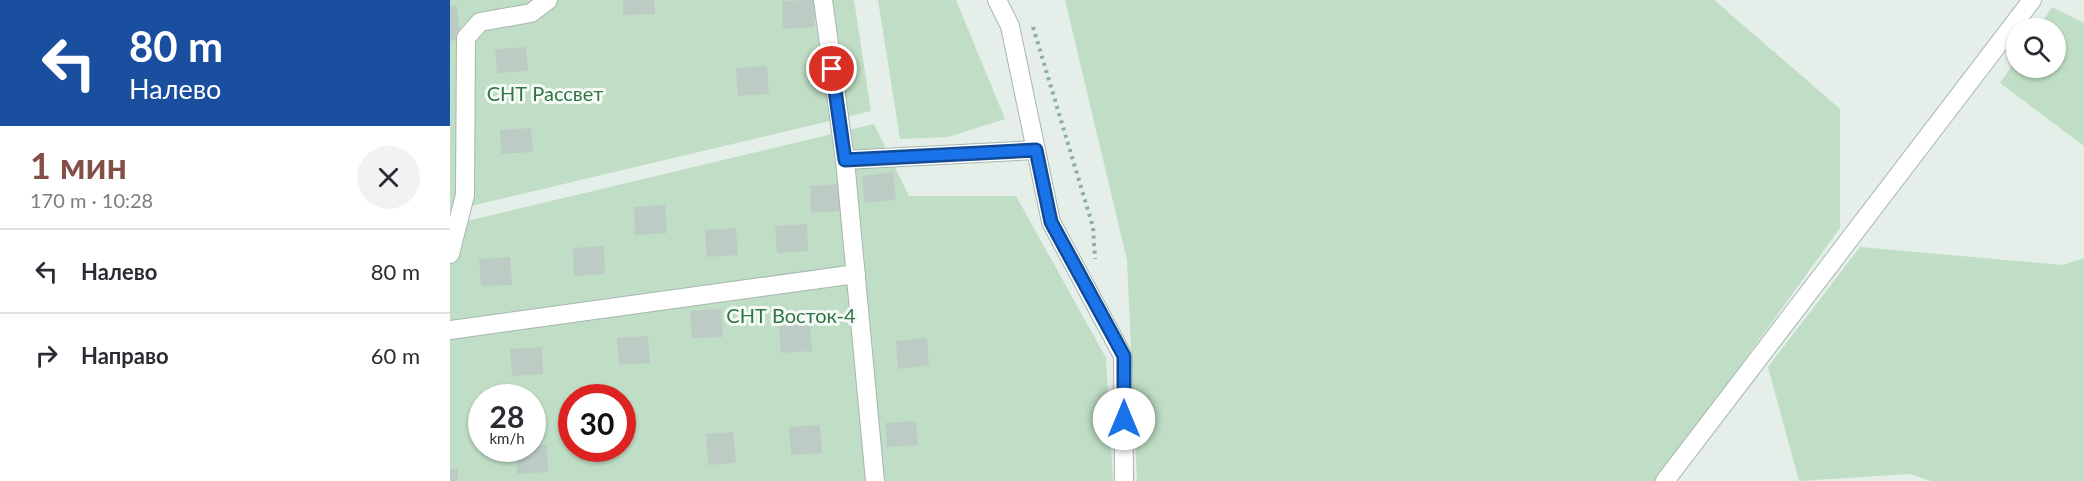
<!DOCTYPE html>
<html lang="ru">
<head>
<meta charset="utf-8">
<style>
  :root { --surface:#fff; --page:#f2f2f3; --text:#2b2b33; --muted:#7c7c81; --line:#e1e1e2; --accent:#834f48 }
  body { margin:0; font-family:Lato,sans-serif; background:var(--page); color:var(--text); height:100vh; display:flex; flex-direction:column; font-size:22px; white-space:nowrap }
  * { box-sizing:border-box; margin:0 }
  p { font-size:20px; color:var(--muted) }
  .icon { flex:none; width:33px; height:33px; fill:none; stroke:currentColor; stroke-width:2; stroke-linecap:round; stroke-linejoin:round }
  .map { position:relative; flex:1; overflow:hidden }
  .details { display:flex; flex-direction:column; background:var(--surface); width:450px }
  .details>* { flex:none }
  .hud { background:#1a4fa0; color:#fff; overflow:hidden }
  .fabs { position:absolute; left:1556px; top:18px; display:grid; gap:12px }
  .fabs a { display:grid; place-items:center; width:60px; height:60px; border-radius:50%; background:var(--surface); box-shadow:0 2px 4px #0004; font-size:30px }
  .speed { position:absolute; left:18px; top:384px; display:flex; gap:12px; font-size:30px; font-weight:700; text-align:center }
  .speed>* { display:grid; place-content:center; width:78px; height:78px; border-radius:50%; background:var(--surface); box-shadow:0 2px 4px #0004; line-height:1 }
  .speed small { font-size:15px; font-weight:400 }
  .speed .limit { border:9px solid #d22; background:#fff; color:#111 }
  .pin { position:absolute; display:grid; place-items:center; width:51px; height:51px; color:#fff; margin:-26px; border:3px solid #fff; border-radius:50%; box-shadow:0 2px 6px #0007 }
  .me { position:absolute; width:66px; margin:-33px; rotate:0deg; stroke-linejoin:round; filter:drop-shadow(0 0 4px #0008) }
  .turn { display:flex; align-items:center; gap:21px; height:126px; padding:0 30px; font-size:27px }
  .turn .icon { width:78px; height:78px; stroke-width:2.5 }
  .turn b { display:block; font-size:42px; line-height:51px }
  .round { display:grid; place-items:center; flex:none; width:63px; height:63px; border-radius:32px; background:var(--page) }
  .overview { display:flex; align-items:center; justify-content:space-between; height:102px; padding:0 30px }
  h1 { font-size:36px; font-weight:700; line-height:45px; color:var(--accent) }
  ul { padding:0; list-style:none }
  li { display:flex; align-items:center; gap:18px; height:84px; padding:0 30px; border-top:2px solid var(--line) }
  li div { flex:1 }
  li b { display:block; font-size:22px }
  li em { font-style:normal }
  main { display:flex; flex:1; min-height:0 }
  .map>svg:first-child { display:block }
  .green { fill:#bfdec5; fill-rule:evenodd }
  .building { fill:#bdcbc5 }
  .lines { fill:none; stroke-linecap:round; stroke-linejoin:round }
  .minor-casing { stroke:#a7b6b0; stroke-width:20 }
  .path { stroke:#86b0a0; stroke-width:4; stroke-dasharray:3 4.5; stroke-linecap:butt }
  .minor { stroke:#fff; stroke-width:18 }
  .route-casing { stroke:#114b97; stroke-width:15 }
  .route { stroke:#1a73e8; stroke-width:10 }
  .labels { text-anchor:middle; dominant-baseline:central; stroke-width:6; stroke-linejoin:round; paint-order:stroke }
  .park-label { font-size:20px; fill:#2f7545; stroke:#f6faf7 }
</style>
</head>
<body>
<main>
<section class="details">
<div class="hud">
<div class="turn"><svg class="icon" aria-label="left" viewBox="0 0 24 24"><path d="M17 20v-9H6M10 6l-5 5 5 5"/></svg><div><b>80 m</b>Налево</div></div>
</div>
<div class="overview"><div><h1>1 мин</h1><p>170 m · 10:28</p></div><a class="round"><svg class="icon" aria-label="close" viewBox="0 0 24 24"><path d="M6 6l12 12M18 6L6 18"/></svg></a></div>
<ul>
<li><svg class="icon" aria-label="left" viewBox="0 0 24 24"><path d="M17 20v-9H6M10 6l-5 5 5 5"/></svg><div><b>Налево</b></div><em>80 m</em></li>
<li><svg class="icon" aria-label="right" viewBox="0 0 24 24"><path d="M7 20v-9h11M14 6l5 5-5 5"/></svg><div><b>Направо</b></div><em>60 m</em></li>
</ul>
</section>
<div class="map">
<svg width="1634" height="481" viewBox="0 0 1634 481">
  <rect width="100%" height="100%" fill="#e5eee9"/>
  <!-- green -->
  <g class="green">
    <path d="M 0,0 L 404,0 L 421,111 L 0,211 Z"/>
    <path d="M 428,0 L 506,0 L 555,119 L 498,137 L 450,139 Z"/>
    <path d="M 615,0 L 1264,0 L 1390,109 L 1390,228 L 1207,481 L 687,481 L 677,260 Z"/>
    <path d="M 1602,7 L 1634,23 L 1634,146 L 1550,83 L 1566,60 L 1566,68 L 1605,68 L 1605,28 L 1588,28 Z"/>
    <path d="M 424,124 L 459,196 L 566,196 L 656,358 L 663,481 L 0,481 L 0,225 ZM 32,398 L 82,398 L 82,448 L 32,448 ZM 122,398 L 172,398 L 172,448 L 122,448 Z"/>
    <path d="M 1410,247 L 1613,265 L 1634,258 L 1634,481 L 1481,481 L 1460,474 L 1349,481 L 1318,367 Z"/>
  </g>
  <!-- building -->
  <g class="building">
    <path d="M 173,0 L 204,0 L 205,14 L 173,15 Z"/>
    <path d="M 363,0 L 365,27 L 333,29 L 332,1 Z"/>
    <path d="M 0,6 L 7,6 L 10,40 L 0,41 Z"/>
    <path d="M 76,47 L 78,71 L 47,73 L 45,49 Z"/>
    <path d="M 317,66 L 319,94 L 288,96 L 286,68 Z"/>
    <path d="M 81,128 L 83,152 L 51,154 L 50,130 Z"/>
    <path d="M 443,172 L 446,200 L 415,203 L 412,176 Z"/>
    <path d="M 391,184 L 392,211 L 361,213 L 360,186 Z"/>
    <path d="M 215,205 L 217,233 L 185,235 L 184,207 Z"/>
    <path d="M 357,224 L 358,251 L 327,253 L 325,226 Z"/>
    <path d="M 286,228 L 288,255 L 257,257 L 255,230 Z"/>
    <path d="M 154,246 L 155,274 L 124,276 L 123,248 Z"/>
    <path d="M 60,257 L 62,285 L 31,286 L 29,259 Z"/>
    <path d="M 271,309 L 273,337 L 242,338 L 240,311 Z"/>
    <path d="M 360,324 L 362,351 L 331,353 L 329,326 Z"/>
    <path d="M 198,336 L 200,363 L 169,365 L 167,338 Z"/>
    <path d="M 477,338 L 479,365 L 448,369 L 446,341 Z"/>
    <path d="M 92,347 L 93,374 L 62,376 L 60,349 Z"/>
    <path d="M 466,421 L 468,445 L 437,447 L 435,423 Z"/>
    <path d="M 370,425 L 372,453 L 341,455 L 339,427 Z"/>
    <path d="M 283,432 L 286,463 L 258,465 L 256,434 Z"/>
    <path d="M 97,445 L 98,472 L 67,474 L 66,448 L 82,448 L 82,446 Z"/>
    <rect x="0" y="469" width="8" height="12"/>
  </g>
  <g class="lines">
    <!-- minor casing -->
    <g class="minor-casing">
      <g id="minor">
        <path d="M 373,0 L 395,160 L 586,150"/>
        <path d="M 547,0 L 560,26 L 601,222 L 673,356 L 674,481"/>
        <path d="M 395,160 L 425,481"/>
        <path d="M 0,254 L 15,195 L 16,38 L 30,22 L 81,13 L 98,0"/>
        <path d="M 0,330 L 406,274"/>
        <path d="M 1215,481 L 1582,0"/>
      </g>
    </g>
    <!-- path -->
    <path class="path" d="M 583,27 L 643,227 L 645,259"/>
    <!-- minor -->
    <use href="#minor" class="minor"/>
  </g>
  <g class="lines">
    <!-- route casing -->
    <g class="route-casing">
      <path id="route" d="M 382,69 L 395,160 L 586,150 L 601,222 L 674,356 L 674,419"/>
    </g>
    <!-- route -->
    <use href="#route" class="route"/>
  </g>
  <g class="labels">
    <!-- park labels -->
    <g class="park-label">
      <text x="95" y="93">СНТ Рассвет</text>
      <text x="341" y="315">СНТ Восток-4</text>
    </g>
  </g>
</svg>
<div class="fabs">
<a><svg class="icon" aria-label="search" viewBox="0 0 24 24"><circle cx="10" cy="10" r="6"/><path d="M15 15l6 6"/></svg></a>
</div>
<div class="speed"><div>28<small>km/h</small></div><div class="limit">30</div></div>
<div class="pin" style="left:382px;top:69px;background:#d93025"><svg class="icon" aria-label="arrive" viewBox="0 0 24 24"><path d="M6 21V4h12l-3 4 3 4H6"/></svg></div>
<svg class="me" style="left:674px;top:419px" viewBox="-20 -20 40 40"><circle r="19" fill="#fff"/><path d="M0-13L10 11 0 6-10 11z" fill="#1a73e8"/></svg>
</div>
</main>
</body>
</html>
